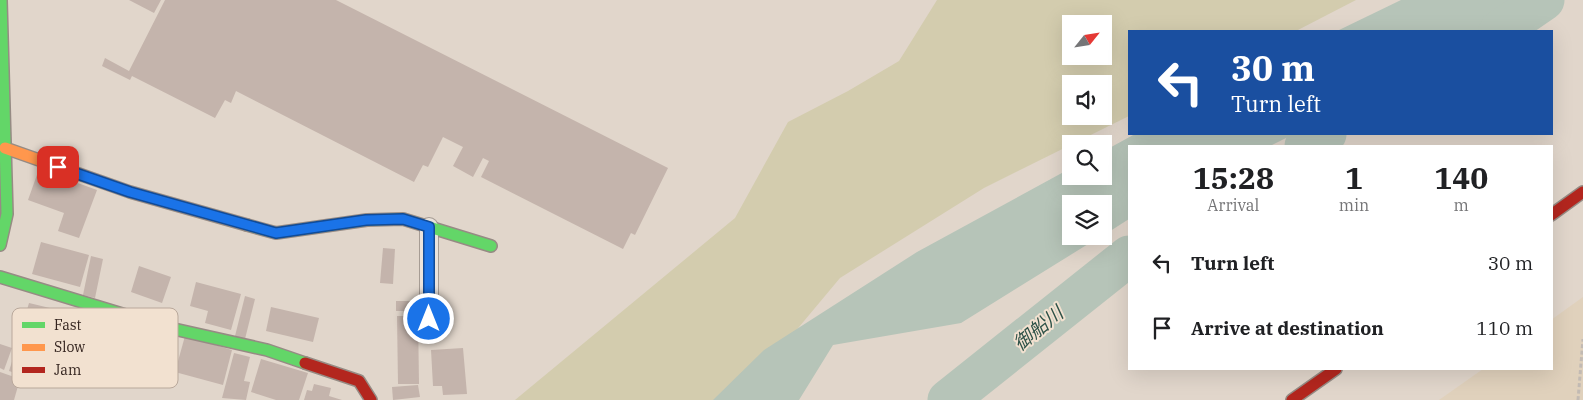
<!DOCTYPE html>
<html lang="en">
<head>
<meta charset="utf-8">
<style>
  :root { --surface:#fff; --page:#f2f2f2; --text:#202124; --muted:#757577 }
  body { margin:0; font-family:"IBM Plex Serif","Noto Sans JP",serif; background:var(--page); color:var(--text); height:100vh; display:flex; flex-direction:column; font-size:19px; white-space:nowrap }
  * { box-sizing:border-box; margin:0 }
  p { font-size:16px; color:var(--muted) }
  .icon { flex:none; width:28px; height:28px; fill:none; stroke:currentColor; stroke-width:2; stroke-linecap:round; stroke-linejoin:round }
  .map { position:relative; flex:1; overflow:hidden }
  .side { position:absolute; left:1128px; top:145px; width:425px; height:225px; display:flex; flex-direction:column; background:var(--surface); border-radius:0px; box-shadow:0 5px 20px #0002 }
  .side>* { flex:none }
  .guide { position:absolute; left:1128px; top:30px; width:425px; height:105px; border-radius:0px; box-shadow:0 5px 20px #0002; background:#1a4fa0; color:#fff; overflow:hidden }
  .needle { width:32px; rotate:60deg }
  .controls { position:absolute; left:1062px; top:15px; display:grid; gap:10px }
  .controls a { display:grid; place-items:center; width:50px; height:50px; border-radius:0px; background:var(--surface); box-shadow:0 5px 20px #0002; font-size:25px }
  .pin { position:absolute; display:grid; place-items:center; width:42px; height:42px; color:#fff; margin:-21px; border-radius:10px; box-shadow:0 2px 8px #0006 }
  .me { position:absolute; width:55px; margin:-28px; rotate:0deg; stroke-linejoin:round; filter:drop-shadow(0 0 4px #0008) }
  .turn { display:flex; align-items:center; gap:18px; height:105px; padding:0 20px; font-size:22px }
  .turn .icon { width:65px; height:65px; stroke-width:2.5 }
  .turn b { display:block; font-size:35px; line-height:42px }
  .eta { display:flex; justify-content:space-evenly; align-items:center; height:85px; text-align:center }
  .eta b { font-size:30px; font-weight:700; line-height:35px }
  ul { padding:0; list-style:none }
  li { display:flex; align-items:center; gap:15px; height:65px; padding:0 20px }
  li div { flex:1 }
  li b { display:block; font-size:19px }
  li em { font-style:normal }
  .map>svg:first-child { display:block }
  .farmland { fill:#e0d1bc }
  .green { fill:#d3ccae; fill-rule:evenodd }
  .water { fill:#b6c4b8 }
  .lines { fill:none; stroke-linecap:round; stroke-linejoin:round }
  .river { stroke:#b6c4b8; stroke-width:41 }
  .building { fill:#c4b4ac }
  .street-casing { stroke:#a69c94; stroke-width:20 }
  .fast-casing { stroke:#968b84; stroke-width:14 }
  .slow-casing { stroke:#968b84; stroke-width:14 }
  .jam-casing { stroke:#968b84; stroke-width:14 }
  .path { stroke:#c2bab3; stroke-width:3; stroke-dasharray:4 2.5; stroke-linecap:butt }
  .street { stroke:#eae3dc; stroke-width:18 }
  .fast { stroke:#63d668; stroke-width:11 }
  .slow { stroke:#ff974d; stroke-width:11 }
  .jam { stroke:#b3261e; stroke-width:11 }
  .route-casing { stroke:#114b97; stroke-width:12 }
  .route { stroke:#1a73e8; stroke-width:9 }
  .labels { text-anchor:middle; dominant-baseline:central; stroke-width:4; stroke-linejoin:round; paint-order:stroke }
  .water-label { font-size:19px; font-style:italic; fill:#2e5248; stroke:#f2e1d0 }
  .key { fill:#f2e1d0; stroke:#b9a89b; stroke-width:1 }
  .key-label { font-size:14px; fill:#33231e }
</style>
</head>
<body>
<div class="map">
<svg width="1583" height="400" viewBox="0 0 1583 400">
  <rect width="100%" height="100%" fill="#e1d6cb"/>
  <!-- farmland -->
  <path class="farmland" d="M 1583,297 L 1583,400 L 1439,400 L 1483,369 L 1551,369 L 1551,320 Z"/>
  <!-- green -->
  <path class="green" d="M 937,0 L 1356,0 L 1296,31 L 1129,31 L 1129,116 L 984,188 L 840,278 L 738,400 L 515,400 L 735,218 L 788,122 L 848,91 L 899,61 ZM 1071,24 L 1104,24 L 1104,56 L 1071,56 ZM 1071,84 L 1104,84 L 1104,116 L 1071,116 Z"/>
  <!-- water -->
  <g class="water">
    <path d="M 1401,0 L 1555,0 L 1494,31 L 1337,31 Z"/>
    <path d="M 1135,134 L 1294,134 L 1270,146 L 1129,146 L 1129,219 L 1104,235 L 1104,204 L 1071,204 L 1071,236 L 1101,236 L 961,323 L 833,345 L 799,400 L 713,400 L 764,350 L 917,252 L 1071,168 L 1071,176 L 1104,176 L 1104,151 Z"/>
  </g>
  <g class="lines">
    <!-- river -->
    <g class="river">
      <path d="M 1499,31 L 1544,0"/>
      <path d="M 1305,146 L 1326,134"/>
      <path d="M 948,400 L 1129,256"/>
    </g>
  </g>
  <!-- building -->
  <g class="building">
    <path d="M 129,0 L 161,0 L 154,13 Z"/>
    <path d="M 165,0 L 336,0 L 668,168 L 635,235 L 631,233 L 623,249 L 481,177 L 489,161 L 483,158 L 473,177 L 453,166 L 463,147 L 443,137 L 428,167 L 423,165 L 414,182 L 236,91 L 231,103 L 225,100 L 215,118 L 132,76 L 130,80 L 102,66 L 105,58 L 129,71 Z"/>
    <path d="M 39,169 L 97,190 L 79,238 L 58,231 L 64,213 L 28,200 Z"/>
    <path d="M 41,242 L 89,255 L 80,287 L 32,274 Z"/>
    <path d="M 383,248 L 395,249 L 393,284 L 380,283 Z"/>
    <path d="M 91,256 L 103,259 L 95,298 L 83,295 Z"/>
    <path d="M 139,266 L 171,277 L 162,303 L 131,292 Z"/>
    <path d="M 196,282 L 241,294 L 231,330 L 205,323 L 208,311 L 190,306 Z"/>
    <path d="M 245,296 L 255,299 L 245,339 L 235,336 Z"/>
    <rect x="396" y="301" width="21" height="10"/>
    <path d="M 29,303 L 75,314 L 65,355 L 41,349 L 45,335 L 38,333 L 40,324 L 24,320 Z"/>
    <path d="M 271,307 L 319,318 L 313,342 L 266,331 Z"/>
    <path d="M 397,316 L 418,316 L 419,384 L 398,384 Z"/>
    <path d="M 185,336 L 232,350 L 223,385 L 175,372 Z"/>
    <path d="M 0,344 L 12,348 L 4,370 L 0,368 Z"/>
    <path d="M 17,346 L 58,358 L 50,384 L 9,371 Z"/>
    <path d="M 463,348 L 467,394 L 443,395 L 442,386 L 433,386 L 431,350 Z"/>
    <path d="M 234,353 L 250,357 L 244,381 L 250,382 L 246,400 L 222,398 Z"/>
    <path d="M 261,359 L 308,373 L 299,400 L 276,400 L 251,392 Z"/>
    <path d="M 0,372 L 20,379 L 14,400 L 0,400 Z"/>
    <path d="M 314,384 L 331,388 L 329,396 L 342,400 L 304,400 L 307,390 L 312,391 Z"/>
    <path d="M 418,385 L 420,397 L 393,400 L 392,387 Z"/>
  </g>
  <g class="lines">
    <!-- street casing -->
    <g class="street-casing">
      <path id="street" d="M 429,319 L 429,227"/>
    </g>
    <!-- fast casing -->
    <g class="fast-casing">
      <g id="fast">
        <path d="M 247,225 L 276,233 L 367,220 L 403,219 L 491,246"/>
        <path d="M 0,245 L 7,214 L 1,0"/>
        <path d="M 0,277 L 165,327 L 267,350 L 305,363"/>
      </g>
    </g>
    <!-- slow casing -->
    <g class="slow-casing">
      <path id="slow" d="M 5,148 L 130,192 L 247,225"/>
    </g>
    <!-- jam casing -->
    <g class="jam-casing">
      <g id="jam">
        <path d="M 1551,215 L 1583,192"/>
        <path d="M 305,363 L 359,381 L 371,400"/>
        <path d="M 1292,400 L 1336,369"/>
      </g>
    </g>
    <!-- path -->
    <path class="path" d="M 1578,400 L 1583,339"/>
    <!-- street -->
    <use href="#street" class="street"/>
    <!-- fast -->
    <use href="#fast" class="fast"/>
    <!-- slow -->
    <use href="#slow" class="slow"/>
    <!-- jam -->
    <use href="#jam" class="jam"/>
  </g>
  <g class="lines">
    <!-- route casing -->
    <g class="route-casing">
      <path id="route" d="M 58,167 L 130,192 L 276,233 L 366,220 L 403,219 L 429,227 L 429,319"/>
    </g>
    <!-- route -->
    <use href="#route" class="route"/>
  </g>
  <g class="labels">
    <!-- water labels -->
    <g class="water-label">
      <text transform="translate(1038 328) rotate(-39)">御船川</text>
    </g>
  </g>
  <!-- legend -->
  <rect x="12" y="308" width="166" height="80" rx="8" class="key"/>
  <rect x="22" y="322" width="23" height="6" fill="#63d668"/>
  <rect x="22" y="344" width="23" height="7" fill="#ff974d"/>
  <rect x="22" y="367" width="23" height="6" fill="#b3261e"/>
  <g class="key-label">
    <text x="54" y="330">Fast</text>
    <text x="54" y="352">Slow</text>
    <text x="54" y="375">Jam</text>
  </g>
</svg>
<div class="controls">
<a><svg class="needle" viewBox="-14 -14 28 28"><path d="M0-13l5 13h-10z" fill="#e53935"/><path d="M0 13l5-13h-10z" fill="#757577"/></svg></a>
<a><svg class="icon" aria-label="sound" viewBox="0 0 24 24"><path d="M4 9h4l5-4v14l-5-4H4zM17 9q2 3 0 6"/></svg></a>
<a><svg class="icon" aria-label="search" viewBox="0 0 24 24"><circle cx="10" cy="10" r="6"/><path d="M15 15l6 6"/></svg></a>
<a><svg class="icon" aria-label="layers" viewBox="0 0 24 24"><path d="M12 4l9 5-9 5-9-5zM3 14l9 5 9-5"/></svg></a>
</div>
<div class="pin" style="left:58px;top:167px;background:#d93025"><svg class="icon" aria-label="arrive" viewBox="0 0 24 24"><path d="M6 21V4h12l-3 4 3 4H6"/></svg></div>
<svg class="me" style="left:429px;top:319px" viewBox="-20 -20 40 40"><circle r="17" fill="#1a73e8" stroke="#fff" stroke-width="3"/><path d="M0-11L8 9 0 5-8 9z" fill="#fff"/></svg>
<div class="guide">
<div class="turn"><svg class="icon" aria-label="left" viewBox="0 0 24 24"><path d="M17 20v-9H6M10 6l-5 5 5 5"/></svg><div><b>30 m</b>Turn left</div></div>
</div>
<section class="side">
<div class="eta">
<div><b>15:28</b><p>Arrival</p></div>
<div><b>1</b><p>min</p></div>
<div><b>140</b><p>m</p></div>
</div>
<ul>
<li><svg class="icon" aria-label="left" viewBox="0 0 24 24"><path d="M17 20v-9H6M10 6l-5 5 5 5"/></svg><div><b>Turn left</b></div><em>30 m</em></li>
<li><svg class="icon" aria-label="arrive" viewBox="0 0 24 24"><path d="M6 21V4h12l-3 4 3 4H6"/></svg><div><b>Arrive at destination</b></div><em>110 m</em></li>
</ul>
</section>
</div>
</body>
</html>
